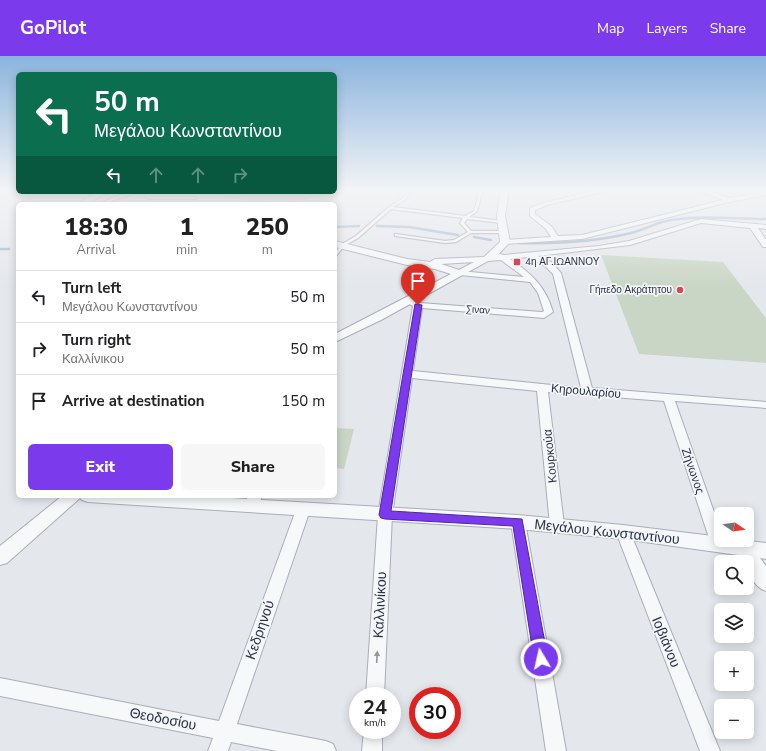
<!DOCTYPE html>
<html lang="en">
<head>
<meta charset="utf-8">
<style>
  :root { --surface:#fff; --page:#f6f6f6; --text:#202124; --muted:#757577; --line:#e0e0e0; --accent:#7c3aed }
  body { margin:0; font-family:"Nunito Sans",sans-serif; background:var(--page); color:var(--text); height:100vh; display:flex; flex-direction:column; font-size:15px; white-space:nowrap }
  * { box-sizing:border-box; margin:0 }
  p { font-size:13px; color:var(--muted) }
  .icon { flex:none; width:22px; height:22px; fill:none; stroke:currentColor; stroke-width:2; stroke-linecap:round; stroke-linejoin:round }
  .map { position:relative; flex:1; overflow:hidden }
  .details { position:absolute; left:16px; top:146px; width:321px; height:296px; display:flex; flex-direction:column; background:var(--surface); border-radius:6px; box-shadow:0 2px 10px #0003 }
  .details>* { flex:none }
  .banner { position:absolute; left:16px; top:16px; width:321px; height:122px; border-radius:6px; box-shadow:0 2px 10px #0003; background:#0b6e4f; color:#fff; overflow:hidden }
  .needle { width:26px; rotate:103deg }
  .controls { position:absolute; left:714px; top:451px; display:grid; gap:8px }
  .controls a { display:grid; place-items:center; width:40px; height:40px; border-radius:6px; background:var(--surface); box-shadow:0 2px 10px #0003; font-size:20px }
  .speed { position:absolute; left:349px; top:631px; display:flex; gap:8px; font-size:20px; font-weight:700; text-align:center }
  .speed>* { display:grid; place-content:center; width:52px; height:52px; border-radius:50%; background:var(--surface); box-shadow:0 2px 10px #0003; line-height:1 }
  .speed small { font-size:10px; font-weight:400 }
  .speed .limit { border:6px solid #d22; background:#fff; color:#111 }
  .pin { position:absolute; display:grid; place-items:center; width:34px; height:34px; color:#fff; margin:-41px -17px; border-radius:50% 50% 50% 0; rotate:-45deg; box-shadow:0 0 4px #0007 }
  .pin .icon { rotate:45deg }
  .me { position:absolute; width:44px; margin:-22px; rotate:351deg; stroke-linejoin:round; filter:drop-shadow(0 0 3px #0008) }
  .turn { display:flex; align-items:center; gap:14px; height:84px; padding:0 12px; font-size:18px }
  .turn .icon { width:52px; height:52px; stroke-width:2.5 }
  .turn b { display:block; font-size:28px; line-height:34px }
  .lanes { display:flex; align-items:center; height:38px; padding:0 12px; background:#0003; justify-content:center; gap:20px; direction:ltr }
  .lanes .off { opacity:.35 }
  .eta { display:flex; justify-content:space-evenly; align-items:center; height:68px; text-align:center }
  .eta b { font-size:24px; font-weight:800; line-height:28px }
  .action { display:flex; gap:8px; margin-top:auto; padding:8px 12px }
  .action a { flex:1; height:46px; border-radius:6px; background:var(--accent); color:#fff; font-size:16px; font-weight:800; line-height:46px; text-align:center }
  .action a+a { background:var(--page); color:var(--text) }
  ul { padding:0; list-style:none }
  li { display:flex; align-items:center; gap:12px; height:52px; padding:0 12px; border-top:1px solid var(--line) }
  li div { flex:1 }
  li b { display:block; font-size:15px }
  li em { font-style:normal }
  header { display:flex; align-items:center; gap:24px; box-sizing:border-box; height:56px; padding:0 20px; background:var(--accent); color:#fff }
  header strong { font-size:19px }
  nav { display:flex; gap:22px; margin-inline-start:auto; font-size:14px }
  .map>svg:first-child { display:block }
  .green { fill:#c9d6c5 }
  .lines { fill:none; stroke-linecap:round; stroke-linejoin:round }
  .stream { stroke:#9fb4cc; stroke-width:2.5 }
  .service-casing { stroke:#a9aeb7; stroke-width:2.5 }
  .minor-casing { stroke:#a9aeb7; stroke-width:2 }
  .tertiary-casing { stroke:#a9aeb7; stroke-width:2 }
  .service { fill:#f7f8fa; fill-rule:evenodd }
  .minor { fill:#f7f8fa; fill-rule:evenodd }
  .tertiary { fill:#f7f8fa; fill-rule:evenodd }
  .oneway { fill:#9196a0 }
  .route { fill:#7c3aed; stroke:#51269a }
  .poi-dot { fill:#d1495b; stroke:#f4f6f9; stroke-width:1.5 }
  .labels { text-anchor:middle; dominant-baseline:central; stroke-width:3.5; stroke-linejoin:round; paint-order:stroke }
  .far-poi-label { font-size:10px; fill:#2b3445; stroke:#f4f6f9; text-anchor:start }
  .far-street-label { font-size:10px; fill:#2b3445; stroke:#f4f6f9 }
  .street-label { font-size:12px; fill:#2b3445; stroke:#f4f6f9 }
  .near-street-label { font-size:14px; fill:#2b3445; stroke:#f4f6f9 }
</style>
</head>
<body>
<header>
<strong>GoPilot</strong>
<nav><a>Map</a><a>Layers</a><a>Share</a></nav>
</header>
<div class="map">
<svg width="766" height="695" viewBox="0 0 766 695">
  <rect width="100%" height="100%" fill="#e4e7ec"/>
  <!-- green -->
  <g class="green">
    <path d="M 196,136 L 328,136 C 292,155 235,143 196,136 Z"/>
    <path d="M 601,199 L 723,206 L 766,262 L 766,307 L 639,298 Z"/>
    <path d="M 335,372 L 354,373 L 344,413 L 335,412 Z"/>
  </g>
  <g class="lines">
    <!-- stream -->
    <g class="stream">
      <path d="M 377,170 L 409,171 L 458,179"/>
      <path d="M 335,171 L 359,170"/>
      <path d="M 474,181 L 491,184"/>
      <path d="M 518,187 C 556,188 594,186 631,177 C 644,174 657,166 671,164 C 703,159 735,163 766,163"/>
      <path d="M 0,193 L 9,193"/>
    </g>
    <!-- service casing -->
    <g class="service-casing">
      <g id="service">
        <path d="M 408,133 L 411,133 L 405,144 L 393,151 L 465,160 L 474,155 L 480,133 L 483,133 L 477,155 L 469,161 L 502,165 L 504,166 L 502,167 L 467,163 L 464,167 L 471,175 L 504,175 L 506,176 L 504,177 L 471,177 L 456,186 L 445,187 L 396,180 L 395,180 L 395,178 L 445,185 L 454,184 L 468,176 L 460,167 L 463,162 L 391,153 L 358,182 L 344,190 L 336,200 L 335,200 L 335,197 L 342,188 L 356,180 L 389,151 L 403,142 Z"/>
        <path d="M 135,136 L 140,136 L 119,142 L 105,148 L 100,148 L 117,140 Z"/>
        <path d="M 145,136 L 147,136 L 149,140 L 153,141 L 195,141 L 197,142 L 195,143 L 153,143 L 147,142 Z"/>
      </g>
    </g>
    <!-- minor casing -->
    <g class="minor-casing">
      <g id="minor">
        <path d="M 602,133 L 615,133 L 547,149 L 535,154 L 535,158 L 551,170 L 558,180 L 582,179 L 723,144 L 695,133 L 705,133 L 729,142 L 766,135 L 766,139 L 729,146 L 582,183 L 505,188 L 501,186 L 505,184 L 551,181 L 546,173 L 530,160 L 530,152 L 543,147 Z"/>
        <path d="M 701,163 L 766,169 L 766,173 L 758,172 L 766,184 L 766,191 L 763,191 L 750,172 L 701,167 L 630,189 L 538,200 L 551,206 L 561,217 L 592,332 L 766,346 L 766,352 L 675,345 L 721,476 L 721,484 L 724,484 L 725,488 L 723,492 L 718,494 L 713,492 L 711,488 L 664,345 L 548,336 L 564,469 L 562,473 L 557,475 L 552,473 L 550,469 L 537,335 L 412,322 L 392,459 L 384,640 L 366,640 L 378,459 L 413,250 L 409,248 L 409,244 L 412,243 L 420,247 L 542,256 L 544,255 L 538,237 L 530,226 L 460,219 L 456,217 L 460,215 L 524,221 L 501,204 L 487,205 L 483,203 L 500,198 L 504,199 L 599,190 L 629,185 ZM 528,201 L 545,210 L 553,218 L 581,332 L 413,315 L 422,252 L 544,262 L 553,256 C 546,231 531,217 510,203 Z"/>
        <path d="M 248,440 L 262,440 L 256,455 L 251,456 L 246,455 L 244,451 Z"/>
        <path d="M 303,449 L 308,450 L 310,454 L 237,668 L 326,685 L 333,688 L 336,695 L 277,695 L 231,686 L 228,695 L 208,695 L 213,682 L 0,640 L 0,622 L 219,665 L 296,454 L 298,450 Z"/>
        <path d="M 518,461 L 523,462 L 525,466 L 566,695 L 546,695 L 511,466 L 513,462 Z"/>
        <path d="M 623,470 L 628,472 L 630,476 L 720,695 L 700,695 L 616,476 L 618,472 Z"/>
        <path d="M 364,674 L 382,674 L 382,695 L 362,695 Z"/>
      </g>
    </g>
    <!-- tertiary casing -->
    <g class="tertiary-casing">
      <g id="tertiary">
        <path d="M 501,133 L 509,133 L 505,160 L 510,186 L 497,200 L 381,264 L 335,286 L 335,278 L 451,218 L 435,213 L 407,209 L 335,191 L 335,185 L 407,203 L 430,206 L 435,203 L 484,201 L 500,186 L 497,160 ZM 474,206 L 459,214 L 441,208 Z"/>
        <path d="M 97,136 L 107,136 L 88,148 L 78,148 Z"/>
        <path d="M 62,440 L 196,440 L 518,459 L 623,469 L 721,481 L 721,484 L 740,484 L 766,487 L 766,503 L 760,502 L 766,510 L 766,535 C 755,532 747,517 747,506 L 743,506 L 738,499 L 623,483 L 518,473 L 88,446 L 82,444 L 80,442 L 7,507 L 0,509 L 0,490 Z"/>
      </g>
    </g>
    <!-- service -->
    <use href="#service" class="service"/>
    <!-- minor -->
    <use href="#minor" class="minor"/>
    <!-- tertiary -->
    <use href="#tertiary" class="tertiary"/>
  </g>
  <!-- one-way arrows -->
  <defs><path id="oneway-solid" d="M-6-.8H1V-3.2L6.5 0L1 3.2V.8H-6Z"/></defs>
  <use class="oneway" href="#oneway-solid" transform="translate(377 601) rotate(-87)"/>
  <!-- sky -->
  <linearGradient id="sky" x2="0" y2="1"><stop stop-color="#8bb4dd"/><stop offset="0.58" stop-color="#f3f4f6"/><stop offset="1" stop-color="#f3f4f6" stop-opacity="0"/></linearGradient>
  <rect width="766" height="231" fill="url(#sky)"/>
  <!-- route -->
  <path class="route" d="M 415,248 L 422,249 L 391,455 L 522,463 L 548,603 L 546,608 L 541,610 L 536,608 L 534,603 L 513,470 L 385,463 L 381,462 L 379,459 Z"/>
  <!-- markers -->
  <g class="poi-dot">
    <rect x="513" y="202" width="8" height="8" rx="2"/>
    <circle cx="680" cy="234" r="4"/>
  </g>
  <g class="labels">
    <!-- far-poi labels -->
    <g class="far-poi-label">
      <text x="525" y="206">4η ΑΓ.ΙΩΑΝΝΟΥ</text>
      <text x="672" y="234" text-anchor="end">Γήπεδο Ακράτητου</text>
    </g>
    <!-- far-street labels -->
    <g class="far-street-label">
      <text transform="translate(478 254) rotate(4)">Σιναν</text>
    </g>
    <!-- street labels -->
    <g class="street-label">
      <text transform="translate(586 335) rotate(5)">Κηρουλαρίου</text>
      <text transform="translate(550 400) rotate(-96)">Κουρκούα</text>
      <text transform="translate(693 415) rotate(71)">Ζήνωνος</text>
    </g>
    <!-- near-street labels -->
    <g class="near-street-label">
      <text transform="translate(607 476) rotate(6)">Μεγάλου Κωνσταντίνου</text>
      <text transform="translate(380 549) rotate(-87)">Καλλινίκου</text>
      <text transform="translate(260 574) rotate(-71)">Κεδρηνού</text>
      <text transform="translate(666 586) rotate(68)">Ιοβιάνου</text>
      <text transform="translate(163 663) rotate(11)">Θεοδοσίου</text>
    </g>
  </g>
</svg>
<div class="controls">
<a><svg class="needle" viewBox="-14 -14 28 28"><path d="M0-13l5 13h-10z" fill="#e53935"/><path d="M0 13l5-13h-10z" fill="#757577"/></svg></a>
<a><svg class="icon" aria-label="search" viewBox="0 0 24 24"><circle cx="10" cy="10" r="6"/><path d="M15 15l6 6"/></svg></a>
<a><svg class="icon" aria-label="layers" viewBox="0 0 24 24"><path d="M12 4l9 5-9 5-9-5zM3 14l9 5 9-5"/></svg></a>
<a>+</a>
<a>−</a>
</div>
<div class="speed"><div>24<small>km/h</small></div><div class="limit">30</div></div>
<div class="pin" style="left:418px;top:249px;background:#d93025"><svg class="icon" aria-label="arrive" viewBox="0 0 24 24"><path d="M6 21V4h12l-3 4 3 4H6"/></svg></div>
<svg class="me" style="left:541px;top:603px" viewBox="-20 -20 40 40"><circle r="17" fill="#7c3aed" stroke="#fff" stroke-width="3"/><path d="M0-11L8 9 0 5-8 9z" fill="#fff"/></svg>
<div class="banner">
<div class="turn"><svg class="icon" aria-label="left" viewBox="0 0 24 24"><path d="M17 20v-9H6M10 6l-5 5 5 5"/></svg><div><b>50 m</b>Μεγάλου Κωνσταντίνου</div></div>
<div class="lanes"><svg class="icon" aria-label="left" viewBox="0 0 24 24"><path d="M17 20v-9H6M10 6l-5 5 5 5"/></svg><svg class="icon off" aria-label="ahead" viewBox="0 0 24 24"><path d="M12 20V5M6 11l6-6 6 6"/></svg><svg class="icon off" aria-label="ahead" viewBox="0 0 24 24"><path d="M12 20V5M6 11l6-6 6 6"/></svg><svg class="icon off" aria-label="right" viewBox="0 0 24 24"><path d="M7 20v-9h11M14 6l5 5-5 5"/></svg></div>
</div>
<section class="details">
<div class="eta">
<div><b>18:30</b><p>Arrival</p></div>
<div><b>1</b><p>min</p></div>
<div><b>250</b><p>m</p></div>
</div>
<ul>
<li><svg class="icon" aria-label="left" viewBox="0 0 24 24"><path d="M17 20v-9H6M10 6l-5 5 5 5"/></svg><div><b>Turn left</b><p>Μεγάλου Κωνσταντίνου</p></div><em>50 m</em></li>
<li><svg class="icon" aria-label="right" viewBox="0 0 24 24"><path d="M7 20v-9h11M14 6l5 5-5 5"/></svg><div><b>Turn right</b><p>Καλλίνικου</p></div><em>50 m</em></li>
<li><svg class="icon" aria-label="arrive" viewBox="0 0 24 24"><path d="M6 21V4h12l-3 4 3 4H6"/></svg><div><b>Arrive at destination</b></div><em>150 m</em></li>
</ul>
<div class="action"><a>Exit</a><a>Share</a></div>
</section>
</div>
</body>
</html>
